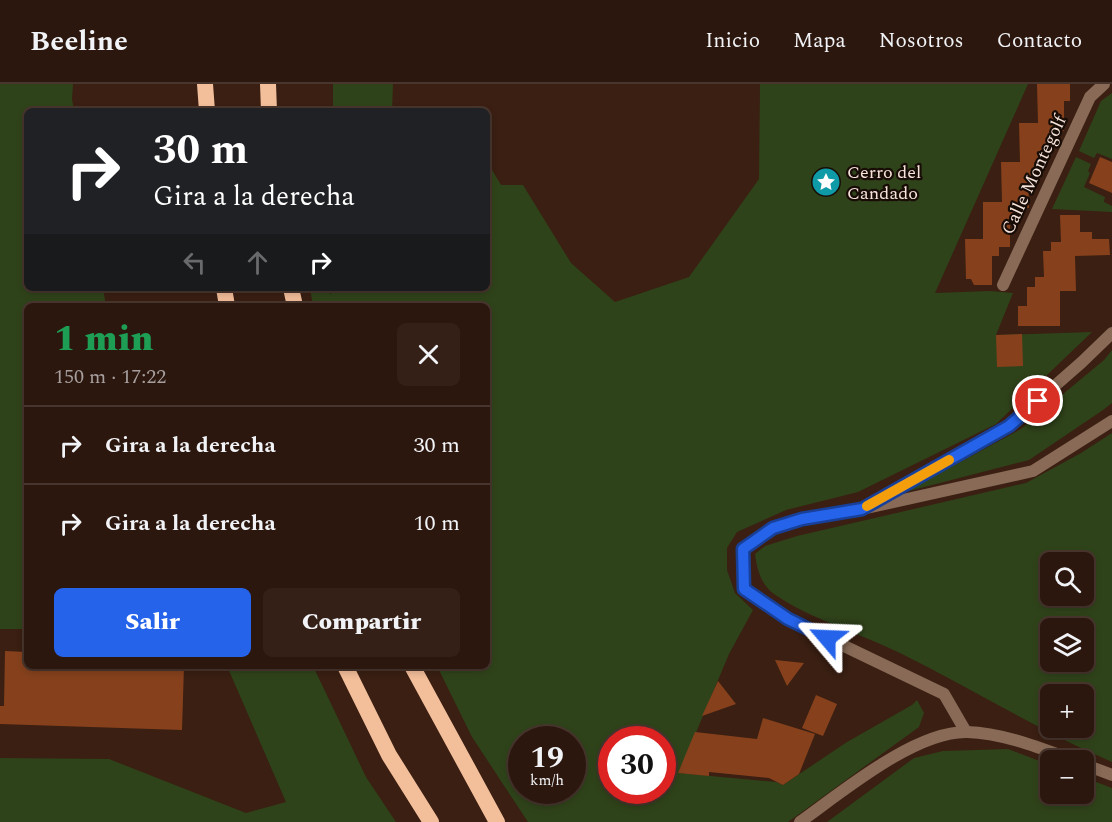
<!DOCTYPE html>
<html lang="es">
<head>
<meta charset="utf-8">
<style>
  :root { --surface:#2c170e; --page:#342017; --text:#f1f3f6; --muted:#a69f9e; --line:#48362e; --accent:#2563eb }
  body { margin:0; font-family:Spectral,serif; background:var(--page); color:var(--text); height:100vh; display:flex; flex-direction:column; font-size:22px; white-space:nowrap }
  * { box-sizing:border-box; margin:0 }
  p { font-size:20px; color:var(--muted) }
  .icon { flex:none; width:33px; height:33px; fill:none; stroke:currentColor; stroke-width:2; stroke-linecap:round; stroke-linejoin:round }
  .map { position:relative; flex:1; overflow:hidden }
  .drawer { position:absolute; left:24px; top:219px; width:466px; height:366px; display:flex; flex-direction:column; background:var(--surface); border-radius:9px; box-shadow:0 3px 9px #0003,0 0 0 2px var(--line) }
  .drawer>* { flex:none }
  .hud { position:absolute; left:24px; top:24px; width:466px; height:183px; border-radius:9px; box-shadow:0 3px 9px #0003,0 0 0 2px var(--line); background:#202124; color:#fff; overflow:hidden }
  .fabs { position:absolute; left:1040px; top:468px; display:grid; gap:12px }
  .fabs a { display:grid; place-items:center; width:54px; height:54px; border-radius:9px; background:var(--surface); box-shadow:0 3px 9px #0003,0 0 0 2px var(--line); font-size:30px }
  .speed { position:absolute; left:508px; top:642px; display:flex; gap:12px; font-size:30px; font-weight:700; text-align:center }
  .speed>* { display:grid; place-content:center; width:78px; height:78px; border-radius:50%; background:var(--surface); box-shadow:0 3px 9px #0003,0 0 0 2px var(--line); line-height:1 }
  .speed small { font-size:15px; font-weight:400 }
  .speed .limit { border:9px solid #d22; background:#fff; color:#111 }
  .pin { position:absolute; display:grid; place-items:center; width:51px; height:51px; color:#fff; margin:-26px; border:3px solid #fff; border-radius:50%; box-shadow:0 2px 6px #0007 }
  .me { position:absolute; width:66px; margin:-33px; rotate:296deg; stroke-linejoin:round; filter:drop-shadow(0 0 4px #0008) }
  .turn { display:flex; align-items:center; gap:21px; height:126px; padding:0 30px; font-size:27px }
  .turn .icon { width:78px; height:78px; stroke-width:2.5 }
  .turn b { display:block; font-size:42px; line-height:51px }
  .lanes { display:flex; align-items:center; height:57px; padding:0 30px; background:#0003; justify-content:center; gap:30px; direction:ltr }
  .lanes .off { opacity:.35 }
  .round { display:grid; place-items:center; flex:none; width:63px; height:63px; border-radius:9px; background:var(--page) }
  .head { display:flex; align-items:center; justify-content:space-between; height:102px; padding:0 30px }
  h1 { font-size:36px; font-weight:800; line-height:45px; color:#1e9e55 }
  .cta { display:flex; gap:12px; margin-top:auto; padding:12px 30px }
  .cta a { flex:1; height:69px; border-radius:9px; background:var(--accent); color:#fff; font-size:24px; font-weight:800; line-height:69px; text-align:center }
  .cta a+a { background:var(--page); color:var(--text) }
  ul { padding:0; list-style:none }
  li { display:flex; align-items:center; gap:18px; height:78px; padding:0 30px; border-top:2px solid var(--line) }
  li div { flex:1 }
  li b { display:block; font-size:22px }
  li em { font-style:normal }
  header { display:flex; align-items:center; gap:36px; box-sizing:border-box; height:84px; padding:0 30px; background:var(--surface); border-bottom:2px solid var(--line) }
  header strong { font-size:28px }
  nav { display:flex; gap:33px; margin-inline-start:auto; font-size:21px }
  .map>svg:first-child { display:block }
  .green { fill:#2f431a; fill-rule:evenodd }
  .building { fill:#86411c }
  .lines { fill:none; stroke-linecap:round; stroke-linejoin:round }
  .minor { stroke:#886a56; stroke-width:12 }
  .tertiary { stroke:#886a56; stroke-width:12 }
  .trunk { stroke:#f3be9a; stroke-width:16 }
  .route-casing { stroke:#184099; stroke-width:15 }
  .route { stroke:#2563eb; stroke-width:10 }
  .slow { stroke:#f59e0b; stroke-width:10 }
  .labels { text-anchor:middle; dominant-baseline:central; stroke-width:4.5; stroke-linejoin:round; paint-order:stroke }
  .poi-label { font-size:18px; fill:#f7e4db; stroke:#180c07; text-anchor:start }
  .street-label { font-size:18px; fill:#f7e4db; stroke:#180c07 }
</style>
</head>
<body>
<header>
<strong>Beeline</strong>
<nav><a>Inicio</a><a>Mapa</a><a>Nosotros</a><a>Contacto</a></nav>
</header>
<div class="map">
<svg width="1112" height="738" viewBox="0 0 1112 738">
  <rect width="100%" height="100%" fill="#3a1f12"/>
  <!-- green -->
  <g class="green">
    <path d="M 0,0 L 73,0 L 72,15 L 74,27 L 27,27 L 27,204 L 103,204 L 106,222 L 27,222 L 27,545 L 0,545 Z"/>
    <path d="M 333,0 L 393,0 L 392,27 L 333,27 Z"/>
    <path d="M 760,0 L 1028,0 L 935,209 L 990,207 L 1013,209 L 996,251 L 1092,248 L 996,340 L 858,408 L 786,426 L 737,448 L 727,464 L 727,486 L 735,509 L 753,526 L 729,570 L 679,689 L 776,698 L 783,701 L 847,658 L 912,621 L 917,616 L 924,629 L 919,643 L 788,738 L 528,738 L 472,653 L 437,582 L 488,582 L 488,222 L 313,222 L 310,204 L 328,204 L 330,210 L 339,204 L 488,204 L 488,79 L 501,101 L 523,101 L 571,179 L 615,218 L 689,193 L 759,95 ZM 522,656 L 573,656 L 573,706 L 522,706 ZM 612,656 L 663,656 L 663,706 L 612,706 Z"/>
    <path d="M 1112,9 L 1112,75 L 1097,69 L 1094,74 L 1079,67 L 1101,17 Z"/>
    <path d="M 1076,73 L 1091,80 L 1088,87 L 1090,89 L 1084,103 L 1105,113 L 1104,118 L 1112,122 L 1112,128 L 1052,125 Z"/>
    <path d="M 1112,266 L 1112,319 L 1103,326 L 1029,376 L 905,408 L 1021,345 L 1104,276 Z"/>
    <path d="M 1112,349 L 1112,678 C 1039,647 973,605 902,570 C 860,549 812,536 774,510 C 761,501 757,485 755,470 L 765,462 L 797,452 L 1026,399 L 1081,369 ZM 1083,478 L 1083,512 L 1050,512 L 1050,478 ZM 1083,544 L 1083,578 L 1050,578 L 1050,544 ZM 1083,610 L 1083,644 L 1050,644 L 1050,610 Z"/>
    <path d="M 227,582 L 313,582 L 366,693 L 396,738 L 0,738 L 0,674 L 109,675 L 246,729 L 286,718 Z"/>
    <path d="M 1008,665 L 1050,681 L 1050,710 L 1083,710 L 1083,693 L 1112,704 L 1112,738 L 827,738 L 914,674 L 943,667 Z"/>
  </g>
  <!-- building -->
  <g class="building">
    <path d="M 1037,0 L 1070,0 L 1070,17 L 1064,17 L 1064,47 L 1052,47 L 1052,57 L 1046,57 L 1046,85 L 1040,85 L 1040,96 L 1028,96 L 1029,124 L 1016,124 L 1016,134 L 1010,134 L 1010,163 L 999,163 L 999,172 L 992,172 L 992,201 L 974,201 L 971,195 L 966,195 L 965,155 L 983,155 L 983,118 L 1002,118 L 1001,78 L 1020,78 L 1019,39 L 1038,39 Z"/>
    <path d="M 1100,73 L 1112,78 L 1112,109 L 1089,99 Z"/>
    <path d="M 1060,131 L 1080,131 L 1080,148 L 1092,148 L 1092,155 L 1109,155 L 1110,171 L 1075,172 L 1076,207 L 1060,207 L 1060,242 L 1018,242 L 1018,222 L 1027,222 L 1027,203 L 1035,203 L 1035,193 L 1044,193 L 1043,167 L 1051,167 L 1051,158 L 1061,158 Z"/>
    <path d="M 1022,250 L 1023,282 L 997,283 L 996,251 Z"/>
    <path d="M 5,567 L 27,568 L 27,582 L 184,582 L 182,646 L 0,640 L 0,622 L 4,622 Z"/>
    <path d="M 775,576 L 804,579 L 787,602 Z"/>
    <path d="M 718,597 L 736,620 L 702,632 Z"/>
    <path d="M 816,611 L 837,620 L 823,652 L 802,644 Z"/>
    <path d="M 763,634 L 815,650 L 799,690 L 783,701 L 769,694 L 709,688 L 709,692 L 678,689 L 695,648 L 757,655 Z"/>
  </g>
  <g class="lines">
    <!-- minor -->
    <g class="minor">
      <path d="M 1003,201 L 1090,13 L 1104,0"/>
      <path d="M 874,418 L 1009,342 L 1082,278 L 1112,249"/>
      <path d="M 966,648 L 944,610 L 788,535 L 744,505 L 743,464 L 773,444 L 802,435 L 862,425 L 1033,387 L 1112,337"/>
    </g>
    <!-- tertiary -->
    <g class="tertiary">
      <path d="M 1083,680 L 1112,691"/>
      <path d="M 800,738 C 842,708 915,647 967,648 C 1003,649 1040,664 1073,676"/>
    </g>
    <!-- trunk -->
    <g class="trunk">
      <path d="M 205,0 L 207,27"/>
      <path d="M 268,0 L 269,27"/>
      <path d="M 224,204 L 227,222"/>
      <path d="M 291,204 L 295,222"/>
      <path d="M 345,582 L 389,671 L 431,738"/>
      <path d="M 412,582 L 497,738"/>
    </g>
  </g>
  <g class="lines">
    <!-- route casing -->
    <g class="route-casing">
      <path id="route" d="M 827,554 L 788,535 L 744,505 L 743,465 L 773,444 L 802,435 L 862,425 L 1009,342 L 1038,317"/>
    </g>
    <!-- route -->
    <use href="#route" class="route"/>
    <!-- slow -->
    <path class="slow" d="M 867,422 L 949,376"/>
  </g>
  <!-- icons -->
  <defs>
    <g id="sight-disc" transform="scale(1.5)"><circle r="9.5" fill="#0f9aa8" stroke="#180c07"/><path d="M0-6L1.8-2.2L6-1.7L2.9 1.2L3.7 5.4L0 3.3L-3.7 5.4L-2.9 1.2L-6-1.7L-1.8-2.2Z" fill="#fff"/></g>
  </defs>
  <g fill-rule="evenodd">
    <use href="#sight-disc" x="826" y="98"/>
  </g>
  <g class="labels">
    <!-- poi labels -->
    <g class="poi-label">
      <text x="847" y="88">Cerro del<tspan x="847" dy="21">Candado</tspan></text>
    </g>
    <!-- street labels -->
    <g class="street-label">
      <text transform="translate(1034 91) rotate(-65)">Calle Montegolf</text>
    </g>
  </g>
</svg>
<div class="fabs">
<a><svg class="icon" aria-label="search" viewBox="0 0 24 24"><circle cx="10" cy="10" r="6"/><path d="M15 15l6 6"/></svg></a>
<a><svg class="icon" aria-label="layers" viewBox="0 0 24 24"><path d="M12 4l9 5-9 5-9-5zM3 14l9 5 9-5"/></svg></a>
<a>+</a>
<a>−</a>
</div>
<div class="speed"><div>19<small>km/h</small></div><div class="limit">30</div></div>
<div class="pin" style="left:1038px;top:317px;background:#d93025"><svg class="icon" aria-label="arrive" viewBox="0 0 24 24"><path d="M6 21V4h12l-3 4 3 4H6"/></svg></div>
<svg class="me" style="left:827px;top:554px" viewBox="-20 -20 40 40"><path d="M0-17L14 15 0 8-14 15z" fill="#2563eb" stroke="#fff" stroke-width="4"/></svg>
<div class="hud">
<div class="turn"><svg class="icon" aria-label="right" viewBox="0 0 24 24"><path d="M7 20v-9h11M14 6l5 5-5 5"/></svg><div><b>30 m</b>Gira a la derecha</div></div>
<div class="lanes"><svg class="icon off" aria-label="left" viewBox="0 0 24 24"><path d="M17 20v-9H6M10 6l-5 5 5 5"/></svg><svg class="icon off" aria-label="ahead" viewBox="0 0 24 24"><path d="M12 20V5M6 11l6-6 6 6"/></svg><svg class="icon" aria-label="right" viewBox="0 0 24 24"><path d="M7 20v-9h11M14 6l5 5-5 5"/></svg></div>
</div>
<section class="drawer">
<div class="head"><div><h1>1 min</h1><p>150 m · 17:22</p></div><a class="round"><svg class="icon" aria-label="close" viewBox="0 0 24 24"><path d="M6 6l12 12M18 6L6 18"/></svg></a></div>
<ul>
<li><svg class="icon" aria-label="right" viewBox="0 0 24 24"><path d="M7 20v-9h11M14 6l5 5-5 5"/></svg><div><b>Gira a la derecha</b></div><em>30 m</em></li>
<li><svg class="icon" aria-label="right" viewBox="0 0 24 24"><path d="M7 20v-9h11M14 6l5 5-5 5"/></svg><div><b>Gira a la derecha</b></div><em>10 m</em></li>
</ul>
<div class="cta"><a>Salir</a><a>Compartir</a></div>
</section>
</div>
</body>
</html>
